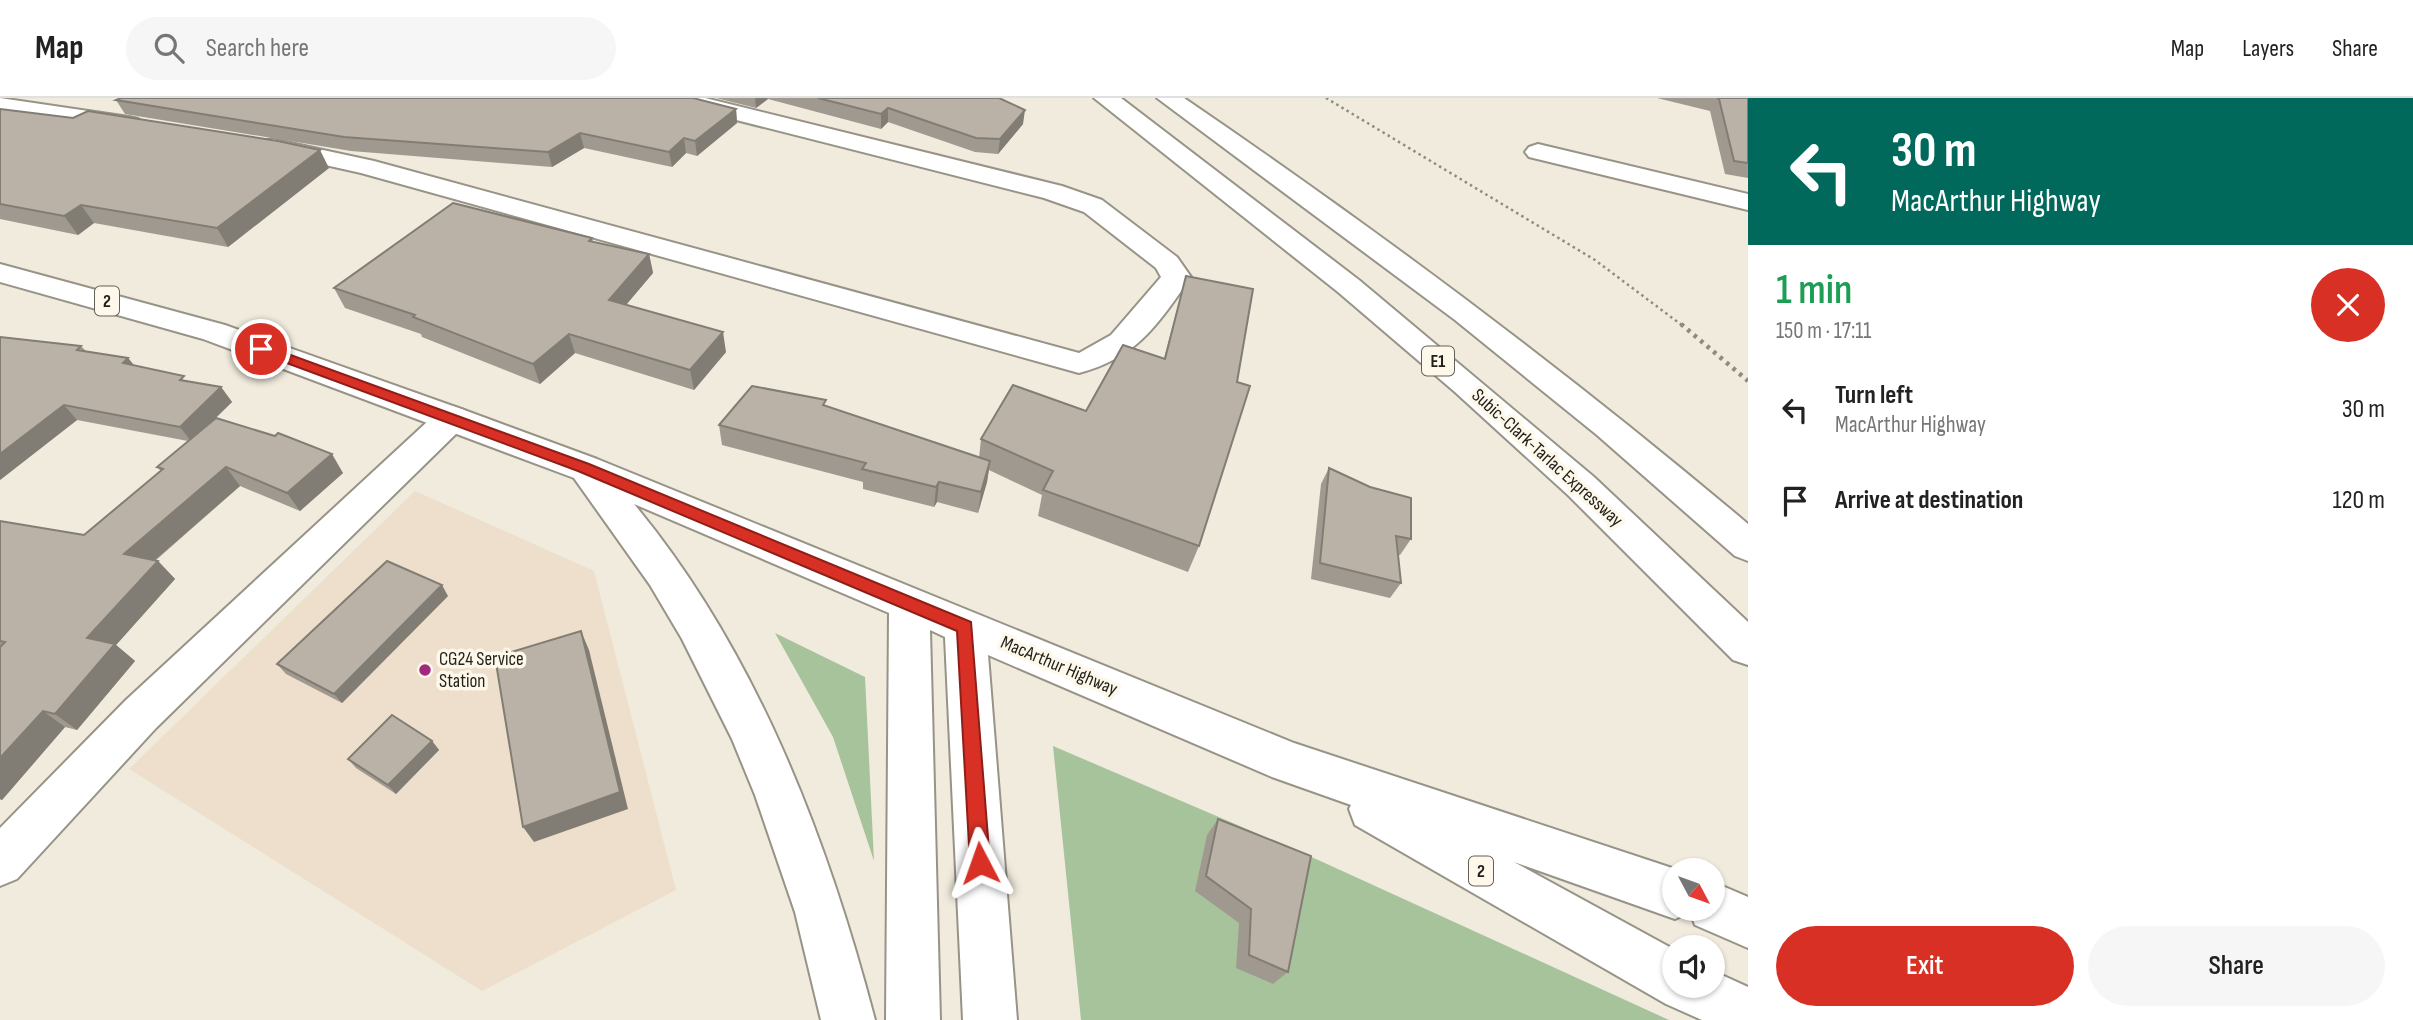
<!DOCTYPE html>
<html lang="en">
<head>
<meta charset="utf-8">
<style>
  :root { --surface:#fff; --page:#f6f6f6; --text:#222; --muted:#767676; --line:#e0e0e0; --accent:#d93025 }
  body { margin:0; font-family:"Sofia Sans Condensed",sans-serif; background:var(--page); color:var(--text); height:100vh; display:flex; flex-direction:column; font-size:26px; white-space:nowrap }
  * { box-sizing:border-box; margin:0 }
  p { font-size:23px; color:var(--muted) }
  .icon { flex:none; width:38px; height:38px; fill:none; stroke:currentColor; stroke-width:2; stroke-linecap:round; stroke-linejoin:round }
  .map { position:relative; flex:1; overflow:hidden }
  .panel { display:flex; flex-direction:column; background:var(--surface); width:665px }
  .panel>* { flex:none }
  .top-card { background:#00695c; color:#fff; overflow:hidden }
  .needle { width:46px; rotate:131deg }
  .controls { position:absolute; left:1662px; top:760px; display:grid; gap:14px }
  .controls a { display:grid; place-items:center; width:63px; height:63px; border-radius:50%; background:var(--surface); box-shadow:0 2px 5px #0004; font-size:35px }
  .pin { position:absolute; display:grid; place-items:center; width:60px; height:60px; color:#fff; margin:-30px; border:4px solid #fff; border-radius:50%; box-shadow:0 2px 7px #0007 }
  .me { position:absolute; width:77px; margin:-38px; rotate:356deg; stroke-linejoin:round; filter:drop-shadow(0 0 5px #0008) }
  .turn { display:flex; align-items:center; gap:24px; height:147px; padding:0 28px; font-size:32px }
  .turn .icon { width:91px; height:91px; stroke-width:2.5 }
  .turn b { display:block; font-size:49px; line-height:60px }
  .round { display:grid; place-items:center; flex:none; width:74px; height:74px; border-radius:37px; background:var(--page) }
  .overview { display:flex; align-items:center; justify-content:space-between; height:119px; padding:0 28px }
  h1 { font-size:42px; font-weight:600; line-height:52px; color:#1e9e55 }
  .primary-button { display:flex; gap:14px; margin-top:auto; padding:14px 28px }
  .primary-button a { flex:1; height:80px; border-radius:42px; background:var(--accent); color:#fff; font-size:28px; font-weight:600; line-height:80px; text-align:center }
  .primary-button a+a { background:var(--page); color:var(--text) }
  ul { padding:0; list-style:none }
  li { display:flex; align-items:center; gap:21px; height:91px; padding:0 28px }
  li div { flex:1 }
  li b { display:block; font-size:26px }
  li em { font-style:normal }
  header { display:flex; align-items:center; gap:42px; box-sizing:border-box; height:98px; padding:0 35px; background:var(--surface); border-bottom:2px solid var(--line) }
  header strong { font-size:33px }
  nav { display:flex; gap:38px; margin-inline-start:auto; font-size:24px }
  .search { width:490px; height:63px; background:var(--page); display:flex; align-items:center; gap:18px; box-sizing:border-box; padding:0 24px; border-radius:38px; color:var(--muted); font-size:26px }
  main { display:flex; flex:1; min-height:0 }
  .map>svg:first-child { display:block }
  .commercial { fill:#eddfcb }
  .green { fill:#a7c39b }
  .lines { fill:none; stroke-linecap:round; stroke-linejoin:round }
  .minor-casing { stroke:#979386; stroke-width:4 }
  .highway-casing { stroke:#979386; stroke-width:4 }
  .path-far1 { stroke:#8e8b81; stroke-width:2.5; stroke-dasharray:2.5 3.5; stroke-linecap:butt }
  .path { stroke:#8e8b81; stroke-width:4.5; stroke-dasharray:3.5 5; stroke-linecap:butt }
  .minor { fill:#fff; fill-rule:evenodd }
  .highway { fill:#fff; fill-rule:evenodd }
  .wall { fill:#a0998f }
  .shaded-wall { fill:#827d74 }
  .building { fill:#bab2a6; stroke:#827d74; stroke-width:2 }
  .route { fill:#d93025; stroke:#8d1f18; stroke-width:2 }
  .poi-dot { fill:#a2287e; stroke:#fdf8ea; stroke-width:2.5 }
  .labels { text-anchor:middle; dominant-baseline:central; stroke-width:7; stroke-linejoin:round; paint-order:stroke }
  .shield { fill:#fdf8ea; stroke:#636058; stroke-width:2 }
  .shield-label { font-size:18px; font-weight:bold; fill:#211f1a }
  .street-label { font-size:19px; fill:#211f1a; stroke:#fdf8ea }
  .poi-label { font-size:19px; fill:#211f1a; stroke:#fdf8ea; text-anchor:start }
</style>
</head>
<body>
<header>
<strong>Map</strong>
<div class="search"><svg class="icon" aria-label="search" viewBox="0 0 24 24"><circle cx="10" cy="10" r="6"/><path d="M15 15l6 6"/></svg>Search here</div>
<nav><a>Map</a><a>Layers</a><a>Share</a></nav>
</header>
<main>
<div class="map">
<svg width="1748" height="922" viewBox="0 0 1748 922">
  <rect width="100%" height="100%" fill="#f0ebdd"/>
  <!-- commercial -->
  <path class="commercial" d="M 415,393 L 594,473 L 676,792 L 482,893 L 129,671 Z"/>
  <!-- green -->
  <g class="green">
    <path d="M 775,535 L 865,579 L 874,763 L 833,639 Z"/>
    <path d="M 1053,648 L 1305,756 L 1669,922 L 1081,922 Z"/>
  </g>
  <g class="lines">
    <!-- minor casing -->
    <g class="minor-casing">
      <g id="minor">
        <path d="M 0,0 L 129,19 L 138,21 L 141,26 L 138,31 L 129,33 L 0,12 Z"/>
        <path d="M 665,0 L 705,0 L 1062,88 L 1102,102 L 1177,159 L 1191,179 C 1158,226 1137,260 1079,275 L 361,75 L 263,53 L 260,48 L 263,43 L 272,41 L 374,63 L 1079,255 L 1111,237 L 1161,179 L 1156,170 L 1084,114 L 1044,100 L 669,5 Z"/>
        <path d="M 1538,46 L 1748,96 L 1748,112 L 1529,59 L 1525,54 L 1529,49 Z"/>
        <path d="M 452,308 L 464,312 L 469,320 L 464,328 L 156,630 L 17,781 L 0,788 L 0,730 L 126,602 L 440,312 Z"/>
      </g>
    </g>
    <!-- highway casing -->
    <g class="highway-casing">
      <g id="highway">
        <path d="M 1094,0 L 1121,0 L 1359,182 L 1594,379 L 1748,524 L 1748,567 L 1733,562 L 1568,397 L 1455,294 L 1338,194 Z"/>
        <path d="M 1157,0 L 1184,0 C 1379,133 1568,274 1748,426 L 1748,463 L 1735,458 L 1597,337 L 1455,222 Z"/>
        <path d="M 0,166 L 225,227 L 464,312 L 597,361 L 1294,645 L 1675,771 L 1675,810 L 1713,810 L 1713,784 L 1748,799 L 1748,850 L 1695,827 L 1690,814 L 1675,821 L 1514,764 L 1675,852 L 1675,887 L 1713,887 L 1713,873 L 1748,889 L 1748,922 L 1702,922 L 1666,906 L 1355,727 L 1349,711 L 1351,707 L 1272,679 L 988,557 L 1017,922 L 963,922 L 945,539 L 930,532 L 940,922 L 886,922 L 889,515 L 634,406 C 756,553 827,739 875,922 L 821,922 L 795,814 L 755,697 L 732,641 L 682,541 L 650,487 L 574,380 L 203,241 L 0,184 Z"/>
      </g>
    </g>
    <!-- path-far1 -->
    <path class="path-far1" d="M 1326,0 L 1595,162 L 1683,228"/>
    <!-- path -->
    <path class="path" d="M 1681,226 L 1748,283"/>
    <!-- minor -->
    <use href="#minor" class="minor"/>
    <!-- highway -->
    <use href="#highway" class="highway"/>
  </g>
  <!-- wall -->
  <g class="wall">
    <path d="M 716,0 L 999,0 L 1023,26 L 998,56 L 975,54 L 888,24 L 881,31 L 768,1 L 756,10 Z"/>
    <path d="M 1657,0 L 1748,0 L 1748,80 L 1725,76 L 1710,13 Z"/>
    <path d="M 116,2 L 736,11 L 737,25 L 697,58 L 686,55 L 672,69 L 584,50 L 552,69 L 351,53 L 125,16 Z"/>
    <path d="M 0,11 L 329,70 L 228,149 L 94,125 L 78,137 L 0,121 Z"/>
    <path d="M 592,140 L 593,144 L 649,156 L 653,175 L 626,207 L 726,254 L 694,292 L 575,255 L 540,286 L 422,239 L 421,236 L 345,210 L 334,190 Z"/>
    <path d="M 1186,178 L 1199,448 L 1188,474 L 1038,418 L 1042,397 L 989,372 L 987,384 L 978,415 L 937,404 L 934,409 L 863,391 L 863,384 L 722,347 L 719,327 L 826,309 L 979,360 L 981,341 L 1086,313 L 1164,260 Z"/>
    <path d="M 81,248 L 86,253 L 128,260 L 134,267 L 188,283 L 221,289 L 232,304 L 216,320 L 343,375 L 300,413 L 240,388 L 155,463 L 158,463 L 175,481 L 116,547 L 135,563 L 77,632 L 65,629 L 2,702 L 0,701 L 0,423 L 84,437 L 161,373 L 157,369 L 188,343 L 77,322 L 0,382 Z"/>
    <path d="M 1329,370 L 1411,441 L 1400,457 L 1398,457 L 1401,485 L 1390,500 L 1311,481 L 1321,386 Z"/>
    <path d="M 448,498 L 342,605 L 286,576 L 277,566 Z"/>
    <path d="M 432,643 L 439,652 L 396,696 L 356,670 L 348,661 Z"/>
    <path d="M 1218,721 L 1288,874 L 1273,886 L 1236,870 L 1239,825 L 1195,793 L 1207,737 Z"/>
  </g>
  <!-- shaded-wall -->
  <g class="shaded-wall">
    <path d="M 755,0 L 767,0 L 768,1 L 756,10 Z"/>
    <path d="M 888,10 L 888,24 L 881,31 L 881,16 Z"/>
    <path d="M 736,11 L 737,25 L 697,58 L 695,43 Z"/>
    <path d="M 1025,12 L 1023,26 L 998,56 L 1000,41 Z"/>
    <path d="M 580,35 L 584,50 L 552,69 L 548,54 Z"/>
    <path d="M 684,40 L 686,55 L 672,69 L 669,54 Z"/>
    <path d="M 320,52 L 329,70 L 228,149 L 217,130 Z"/>
    <path d="M 81,107 L 94,125 L 78,137 L 64,118 Z"/>
    <path d="M 649,156 L 653,175 L 614,221 L 609,202 Z"/>
    <path d="M 723,234 L 726,254 L 694,292 L 690,272 Z"/>
    <path d="M 569,236 L 575,255 L 540,286 L 533,266 Z"/>
    <path d="M 128,260 L 140,275 L 123,265 Z"/>
    <path d="M 221,289 L 232,304 L 191,343 L 180,329 Z"/>
    <path d="M 64,307 L 77,322 L 0,382 L 0,356 Z"/>
    <path d="M 332,356 L 343,375 L 300,413 L 287,395 Z"/>
    <path d="M 990,363 L 987,384 L 978,415 L 981,394 Z"/>
    <path d="M 226,369 L 240,388 L 141,474 L 124,456 Z"/>
    <path d="M 939,384 L 937,404 L 934,409 L 936,389 Z"/>
    <path d="M 158,463 L 175,481 L 116,547 L 135,563 L 77,632 L 55,616 L 87,540 Z"/>
    <path d="M 442,487 L 448,498 L 342,605 L 334,596 Z"/>
    <path d="M 581,533 L 589,552 L 628,711 L 534,744 L 523,729 Z"/>
    <path d="M 43,613 L 65,629 L 2,702 L 0,701 L 0,660 Z"/>
    <path d="M 432,643 L 439,652 L 396,696 L 388,687 Z"/>
  </g>
  <!-- building -->
  <g class="building">
    <path d="M 121,0 L 693,0 L 736,11 L 695,43 L 684,40 L 669,54 L 580,35 L 548,54 L 344,39 L 116,2 Z"/>
    <path d="M 818,0 L 999,0 L 1025,12 L 1000,41 L 976,40 L 888,10 L 881,16 Z"/>
    <path d="M 1717,0 L 1748,0 L 1748,65 L 1734,63 L 1719,1 Z"/>
    <path d="M 0,11 L 73,20 L 88,13 L 278,43 L 320,52 L 217,130 L 81,107 L 64,118 L 0,106 Z"/>
    <path d="M 453,105 L 592,140 L 589,143 L 649,156 L 609,202 L 723,234 L 690,272 L 569,236 L 533,266 L 413,219 L 415,217 L 334,190 Z"/>
    <path d="M 1186,178 L 1253,191 L 1237,284 L 1250,288 L 1199,448 L 1043,392 L 1053,373 L 981,341 L 1013,287 L 1086,313 L 1123,247 L 1165,261 Z"/>
    <path d="M 0,239 L 81,248 L 77,252 L 128,260 L 123,265 L 184,278 L 180,282 L 221,289 L 180,329 L 64,307 L 0,356 Z"/>
    <path d="M 752,288 L 826,302 L 823,307 L 990,363 L 981,394 L 939,384 L 936,389 L 862,371 L 866,365 L 719,327 Z"/>
    <path d="M 216,320 L 275,338 L 278,335 L 332,356 L 287,395 L 226,369 L 124,456 L 158,463 L 87,540 L 115,546 L 55,616 L 43,613 L 0,660 L 0,549 L 5,544 L 0,543 L 0,423 L 84,437 L 163,371 L 157,369 Z"/>
    <path d="M 1329,370 L 1370,389 L 1411,400 L 1411,441 L 1396,438 L 1401,485 L 1320,465 Z"/>
    <path d="M 387,463 L 442,487 L 334,596 L 277,566 Z"/>
    <path d="M 581,533 L 620,694 L 523,729 L 495,559 Z"/>
    <path d="M 392,617 L 432,643 L 388,687 L 348,661 Z"/>
    <path d="M 1218,721 L 1311,758 L 1288,874 L 1249,857 L 1251,811 L 1206,778 Z"/>
  </g>
  <!-- route -->
  <path class="route" d="M 257,248 L 266,248 L 589,366 L 971,524 L 990,765 L 987,772 L 980,775 L 973,772 L 970,765 L 957,533 L 578,373 L 257,254 Z"/>
  <!-- markers -->
  <circle class="poi-dot" cx="425" cy="572" r="7"/>
  <g class="labels">
    <!-- shield labels -->
    <g class="shield">
      <rect x="95" y="188.5" width="24" height="29" rx="5"/>
      <rect x="1422" y="248.5" width="32" height="29" rx="5"/>
      <rect x="1469" y="758.5" width="24" height="29" rx="5"/>
    </g>
    <g class="shield-label">
      <text x="107" y="203">2</text>
      <text x="1438" y="263">E1</text>
      <text x="1481" y="773">2</text>
    </g>
    <!-- street labels -->
    <g class="street-label">
      <text transform="translate(1547 360) rotate(42)">Subic-Clark-Tarlac Expressway</text>
      <text transform="translate(1059 568) rotate(23)">MacArthur Highway</text>
    </g>
    <!-- poi labels -->
    <g class="poi-label">
      <text x="439" y="561">CG24 Service<tspan x="439" dy="22">Station</tspan></text>
    </g>
  </g>
</svg>
<div class="controls">
<a><svg class="needle" viewBox="-14 -14 28 28"><path d="M0-13l5 13h-10z" fill="#e53935"/><path d="M0 13l5-13h-10z" fill="#767676"/></svg></a>
<a><svg class="icon" aria-label="sound" viewBox="0 0 24 24"><path d="M4 9h4l5-4v14l-5-4H4zM17 9q2 3 0 6"/></svg></a>
</div>
<div class="pin" style="left:261px;top:251px;background:#d93025"><svg class="icon" aria-label="arrive" viewBox="0 0 24 24"><path d="M6 21V4h12l-3 4 3 4H6"/></svg></div>
<svg class="me" style="left:980px;top:765px" viewBox="-20 -20 40 40"><path d="M0-17L14 15 0 8-14 15z" fill="#d93025" stroke="#fff" stroke-width="4"/></svg>
</div>
<section class="panel">
<div class="top-card">
<div class="turn"><svg class="icon" aria-label="left" viewBox="0 0 24 24"><path d="M17 20v-9H6M10 6l-5 5 5 5"/></svg><div><b>30 m</b>MacArthur Highway</div></div>
</div>
<div class="overview"><div><h1>1 min</h1><p>150 m · 17:11</p></div><a class="round" style="background:#d93025;color:#fff"><svg class="icon" aria-label="close" viewBox="0 0 24 24"><path d="M6 6l12 12M18 6L6 18"/></svg></a></div>
<ul>
<li><svg class="icon" aria-label="left" viewBox="0 0 24 24"><path d="M17 20v-9H6M10 6l-5 5 5 5"/></svg><div><b>Turn left</b><p>MacArthur Highway</p></div><em>30 m</em></li>
<li><svg class="icon" aria-label="arrive" viewBox="0 0 24 24"><path d="M6 21V4h12l-3 4 3 4H6"/></svg><div><b>Arrive at destination</b></div><em>120 m</em></li>
</ul>
<div class="primary-button"><a>Exit</a><a>Share</a></div>
</section>
</main>
</body>
</html>
